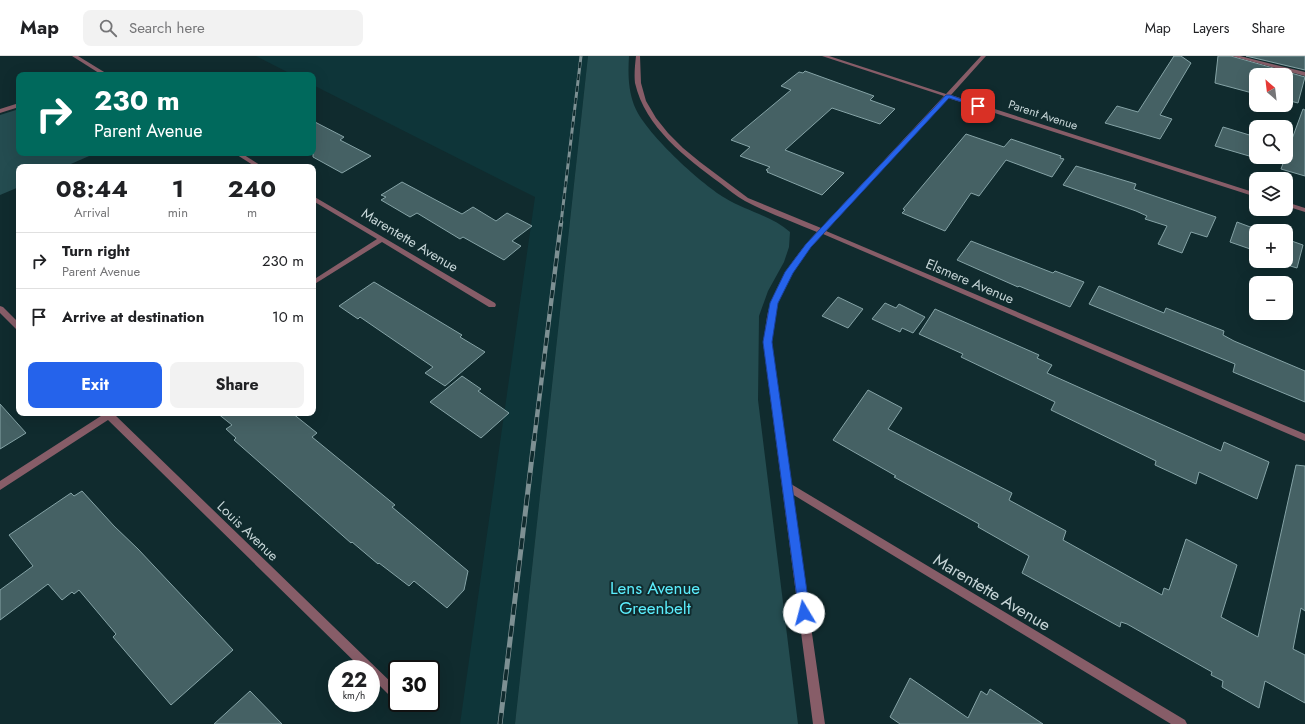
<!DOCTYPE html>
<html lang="en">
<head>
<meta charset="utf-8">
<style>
  :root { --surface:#fff; --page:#f2f2f2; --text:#202124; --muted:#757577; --line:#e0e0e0; --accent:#2563eb }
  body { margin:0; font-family:Jost,sans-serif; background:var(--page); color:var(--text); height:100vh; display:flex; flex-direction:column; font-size:15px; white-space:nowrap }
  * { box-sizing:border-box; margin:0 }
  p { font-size:13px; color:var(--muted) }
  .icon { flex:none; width:22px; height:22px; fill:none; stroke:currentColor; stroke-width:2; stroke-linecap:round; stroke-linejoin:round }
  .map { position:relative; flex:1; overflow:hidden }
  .details { position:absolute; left:16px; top:108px; width:300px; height:252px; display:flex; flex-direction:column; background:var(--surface); border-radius:8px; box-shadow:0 4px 16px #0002 }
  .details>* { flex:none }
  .top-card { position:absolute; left:16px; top:16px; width:300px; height:84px; border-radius:8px; box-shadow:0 4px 16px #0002; background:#00695c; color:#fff; overflow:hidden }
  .needle { width:26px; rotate:332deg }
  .tools { position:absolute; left:1249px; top:12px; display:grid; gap:8px }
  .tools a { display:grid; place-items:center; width:44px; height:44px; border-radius:8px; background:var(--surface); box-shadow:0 4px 16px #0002; font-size:20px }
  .speed { position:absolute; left:328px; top:604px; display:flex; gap:8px; font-size:20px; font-weight:700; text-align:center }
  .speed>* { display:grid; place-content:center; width:52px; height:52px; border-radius:50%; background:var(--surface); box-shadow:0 4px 16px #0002; line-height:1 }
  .speed small { font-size:10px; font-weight:400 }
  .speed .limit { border:2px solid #111; border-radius:6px; background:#fff; color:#111 }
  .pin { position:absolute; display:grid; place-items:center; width:34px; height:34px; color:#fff; margin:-17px; border-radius:8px; box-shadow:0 2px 6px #0006 }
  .me { position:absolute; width:44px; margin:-22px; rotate:352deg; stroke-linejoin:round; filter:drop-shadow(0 0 3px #0008) }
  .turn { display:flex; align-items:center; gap:14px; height:84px; padding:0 12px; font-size:18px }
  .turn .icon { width:52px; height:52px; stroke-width:2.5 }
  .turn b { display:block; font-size:28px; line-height:34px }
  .eta { display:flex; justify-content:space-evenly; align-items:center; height:68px; text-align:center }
  .eta b { font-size:24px; font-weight:700; line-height:28px }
  .cta { display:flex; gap:8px; margin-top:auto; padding:8px 12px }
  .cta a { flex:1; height:46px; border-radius:8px; background:var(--accent); color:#fff; font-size:16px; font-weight:700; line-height:46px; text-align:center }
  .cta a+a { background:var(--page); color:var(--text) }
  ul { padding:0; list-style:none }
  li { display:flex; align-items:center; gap:12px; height:56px; padding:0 12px; border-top:1px solid var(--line) }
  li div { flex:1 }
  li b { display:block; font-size:15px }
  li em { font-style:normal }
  header { display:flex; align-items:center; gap:24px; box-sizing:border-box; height:56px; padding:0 20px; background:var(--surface); border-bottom:1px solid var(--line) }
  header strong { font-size:19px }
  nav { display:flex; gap:22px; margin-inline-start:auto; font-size:14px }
  .search { width:280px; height:36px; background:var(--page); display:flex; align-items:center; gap:10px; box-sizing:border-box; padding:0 14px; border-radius:8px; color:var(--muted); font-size:15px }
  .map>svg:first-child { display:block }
  .built { fill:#0e3539 }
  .green { fill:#244c50 }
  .building { fill:#456164; stroke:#85a3a6 }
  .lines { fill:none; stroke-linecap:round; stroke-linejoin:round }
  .street { fill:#875d68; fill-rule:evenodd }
  .rail-far2-casing { stroke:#7d9093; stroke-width:3 }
  .rail-far1-casing { stroke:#7d9093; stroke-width:4.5 }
  .rail-casing { stroke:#7d9093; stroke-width:5 }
  .rail-far2 { stroke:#102b2e; stroke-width:2; stroke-dasharray:6; stroke-linecap:butt }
  .rail-far1 { stroke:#102b2e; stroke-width:3; stroke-dasharray:8; stroke-linecap:butt }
  .rail { stroke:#102b2e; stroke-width:3.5; stroke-dasharray:11; stroke-linecap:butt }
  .route { fill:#2563eb; stroke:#184099 }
  .labels { text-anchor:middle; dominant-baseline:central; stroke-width:4; stroke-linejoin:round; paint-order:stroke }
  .far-street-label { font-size:12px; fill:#c6d5d7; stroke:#102b2e }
  .street-label { font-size:14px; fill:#c6d5d7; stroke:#102b2e }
  .near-park-label { font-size:17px; fill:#5ceefd; stroke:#102b2e }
  .near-street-label { font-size:17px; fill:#c6d5d7; stroke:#102b2e }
</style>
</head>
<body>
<header>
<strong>Map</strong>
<div class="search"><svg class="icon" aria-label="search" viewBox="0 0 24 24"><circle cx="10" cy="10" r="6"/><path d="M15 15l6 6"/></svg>Search here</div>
<nav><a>Map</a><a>Layers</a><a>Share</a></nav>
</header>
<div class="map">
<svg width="1305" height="668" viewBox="0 0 1305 668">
  <rect width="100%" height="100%" fill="#102b2e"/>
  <!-- built -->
  <path class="built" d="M 256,0 L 588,0 L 515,668 L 460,668 L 535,141 L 313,29 L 313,19 L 293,19 Z"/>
  <!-- green -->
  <g class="green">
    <path d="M 588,0 L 629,0 C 628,16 628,33 634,49 C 644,76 700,127 725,142 C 746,155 772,160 790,176 L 789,191 L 784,206 L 768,235 L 759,260 L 758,344 L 798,668 L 515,668 Z"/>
    <path d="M 19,53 L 19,97 L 96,97 L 64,111 L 19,111 L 19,131 L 0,139 L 0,59 Z"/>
  </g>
  <!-- building -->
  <g class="building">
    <path d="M 1174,0 L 1181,0 L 1191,7 L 1160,59 L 1172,63 L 1160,83 L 1105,67 L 1117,50 L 1138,56 Z"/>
    <path d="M 1218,0 L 1231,0 L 1305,21 L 1298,47 L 1286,44 L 1286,19 L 1256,19 L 1256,38 L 1215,27 Z"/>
    <path d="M 1246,0 L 1305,0 L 1305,14 Z"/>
    <path d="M 805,15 L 874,40 L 870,44 L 895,53 L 880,68 L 832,52 L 785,94 L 844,117 L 822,139 L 767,116 L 768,115 L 766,114 L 770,111 L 740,100 L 750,91 L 731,84 L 791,34 L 781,30 L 799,16 L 803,17 Z"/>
    <path d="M 1303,53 L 1305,54 L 1305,120 L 1281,113 Z"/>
    <path d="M 313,65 L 344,81 L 340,84 L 371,100 L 342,117 L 313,101 Z"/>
    <path d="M 1223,71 L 1256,81 L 1256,102 L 1215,90 Z"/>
    <path d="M 966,78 L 1004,91 L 1011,83 L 1061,100 L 1060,102 L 1064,103 L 1052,121 L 1006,104 L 979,140 L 971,137 L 945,175 L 902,157 L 905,154 L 903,153 Z"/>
    <path d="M 1076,110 L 1136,128 L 1134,133 L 1216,161 L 1207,181 L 1191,176 L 1182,197 L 1158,188 L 1167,170 L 1145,163 L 1147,160 L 1136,155 L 1063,129 Z"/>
    <path d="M 402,126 L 462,158 L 473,151 L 496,165 L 507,157 L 532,170 L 512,185 L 521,190 L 504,204 L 463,181 L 460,183 L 417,157 L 410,161 L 381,144 L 386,141 L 381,139 Z"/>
    <path d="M 1237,166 L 1261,175 L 1256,175 L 1256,195 L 1230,186 Z"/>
    <path d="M 1286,183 L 1303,189 L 1297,212 L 1277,206 L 1286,205 Z"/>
    <path d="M 971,185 L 1053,217 L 1055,215 L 1084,226 L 1070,251 L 1019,230 L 1018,231 L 957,204 Z"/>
    <path d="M 374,226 L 462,279 L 460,281 L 485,296 L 445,330 L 425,317 L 433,311 L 360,261 L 358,263 L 339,250 Z"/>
    <path d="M 1099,230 L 1164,257 L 1166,252 L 1224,275 L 1223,279 L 1234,285 L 1305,315 L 1305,346 L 1233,316 L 1235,308 L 1089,248 Z"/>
    <path d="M 838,241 L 863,253 L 848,272 L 822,260 Z"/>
    <path d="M 885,247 L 896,252 L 899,248 L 925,261 L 913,277 L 902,272 L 900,276 L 872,263 Z"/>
    <path d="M 935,253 L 1039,299 L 1037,302 L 1052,309 L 1047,317 L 1221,395 L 1224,386 L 1269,406 L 1257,443 L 1199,416 L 1196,428 L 1155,409 L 1156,405 L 1051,354 L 1055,346 L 961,301 L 963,298 L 919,278 Z"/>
    <path d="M 462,320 L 481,333 L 478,335 L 509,357 L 481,382 L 430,346 Z"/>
    <path d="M 868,334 L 902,352 L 888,373 L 1012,437 L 1009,444 L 1066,475 L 1063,484 L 1162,539 L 1164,532 L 1169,534 L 1186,483 L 1237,509 L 1221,561 L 1258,581 L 1296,409 L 1305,410 L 1305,555 L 1301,552 L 1293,593 L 1305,599 L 1305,647 L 1265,625 L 1259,652 L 1222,631 L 1223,625 L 1211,619 L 1212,616 L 1127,568 L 1121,566 L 1120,571 L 1022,517 L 1029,500 L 978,471 L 979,468 L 894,421 L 896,420 L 833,384 Z"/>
    <path d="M 0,348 L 26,377 L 0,393 Z"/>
    <path d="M 217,357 L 292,357 L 317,377 L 312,381 L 395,449 L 392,451 L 468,515 L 464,534 L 447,552 L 414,525 L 409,530 L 379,507 L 378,508 L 352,486 L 351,487 L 234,384 L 236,382 L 226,373 L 232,369 Z"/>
    <path d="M 82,435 L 114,470 L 138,493 L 233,594 L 171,649 L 113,581 L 116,578 L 79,534 L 74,538 L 72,536 L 62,544 L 48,528 L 0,564 L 0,534 L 33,510 L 9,479 L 71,437 L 74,440 Z"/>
    <path d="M 910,622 L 968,662 L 981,635 L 987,639 L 990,633 L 1043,668 L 900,668 L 890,661 Z"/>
    <path d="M 250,635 L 282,668 L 214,668 Z"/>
  </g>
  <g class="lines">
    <!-- street -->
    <g class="street">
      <path d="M 72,0 L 78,0 L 109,19 L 102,19 Z"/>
      <path d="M 636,0 L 640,0 L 641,27 L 646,45 L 656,62 L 668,77 L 683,92 L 700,106 L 748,142 L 821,172 L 944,40 L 822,0 L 829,0 L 946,38 L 981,0 L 986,0 L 951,39 L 1256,137 L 1256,141 L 948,42 L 826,175 L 1305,378 L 1305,385 L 823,178 L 810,192 L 792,217 L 778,247 L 771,286 L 791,428 L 1185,664 L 1187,668 L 1171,668 L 792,438 L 825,668 L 813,668 L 763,286 C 766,273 766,258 771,246 C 781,220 798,196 817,176 C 793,166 768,157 745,145 C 736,140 728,133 720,127 C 686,102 645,71 635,27 C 634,19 635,9 636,0 Z"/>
      <path d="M 1232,0 L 1240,0 L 1305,16 L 1305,20 Z"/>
      <path d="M 19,47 L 19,51 L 0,57 L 0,53 Z"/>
      <path d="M 234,97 L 241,97 L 263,111 L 256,111 Z"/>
      <path d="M 313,140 L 495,247 L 496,249 L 495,251 L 489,251 L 382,186 L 313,229 L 313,224 L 377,183 L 313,145 Z"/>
      <path d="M 1286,146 L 1305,152 L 1305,156 L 1286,150 Z"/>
      <path d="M 0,250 L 3,251 L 19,267 L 19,274 L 16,273 L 0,257 Z"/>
      <path d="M 103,357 L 116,357 L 115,359 L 397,632 L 397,644 L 393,643 L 371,621 L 371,613 L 362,613 L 108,364 L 0,434 L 0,425 L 104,358 Z"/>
    </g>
    <!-- rail-far2 casing -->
    <g class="rail-far2-casing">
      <path id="rail-far2" d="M 561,167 L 581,0"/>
    </g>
    <!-- rail-far1 casing -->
    <g class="rail-far1-casing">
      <path id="rail-far1" d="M 534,385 L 561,166"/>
    </g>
    <!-- rail casing -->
    <g class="rail-casing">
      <path id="rail" d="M 500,668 L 534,384"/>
    </g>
    <!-- rail-far2 -->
    <use href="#rail-far2" class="rail-far2"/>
    <!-- rail-far1 -->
    <use href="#rail-far1" class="rail-far1"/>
    <!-- rail -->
    <use href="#rail" class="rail"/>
  </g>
  <!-- route -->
  <path class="route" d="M 946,39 L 950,39 L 981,50 L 978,51 L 949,42 L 811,191 L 793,217 L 778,247 L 772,286 L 810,557 L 808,561 L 804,563 L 800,561 L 799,557 L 763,286 L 770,247 L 785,216 L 806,188 Z"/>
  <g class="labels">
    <!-- far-street labels -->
    <g class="far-street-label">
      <text transform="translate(1043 59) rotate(18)">Parent Avenue</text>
    </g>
    <!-- street labels -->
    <g class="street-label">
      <text transform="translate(410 184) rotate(31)">Marentette Avenue</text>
      <text transform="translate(970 225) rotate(23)">Elsmere Avenue</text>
      <text transform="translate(248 475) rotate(44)">Louis Avenue</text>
    </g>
    <!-- near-park labels -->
    <g class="near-park-label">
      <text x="655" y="532">Lens Avenue<tspan x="655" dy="20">Greenbelt</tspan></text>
    </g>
    <!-- near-street labels -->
    <g class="near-street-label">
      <text transform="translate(992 536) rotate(31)">Marentette Avenue</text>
    </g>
  </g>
</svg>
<div class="tools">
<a><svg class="needle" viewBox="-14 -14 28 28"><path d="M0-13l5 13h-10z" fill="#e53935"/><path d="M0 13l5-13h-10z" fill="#757577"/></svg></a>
<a><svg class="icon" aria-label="search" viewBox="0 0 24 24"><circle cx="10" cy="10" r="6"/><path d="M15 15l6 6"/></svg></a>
<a><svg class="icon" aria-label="layers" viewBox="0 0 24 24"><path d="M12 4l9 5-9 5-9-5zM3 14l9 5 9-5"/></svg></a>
<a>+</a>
<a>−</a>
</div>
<div class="speed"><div>22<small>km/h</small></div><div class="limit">30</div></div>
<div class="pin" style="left:978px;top:50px;background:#d93025"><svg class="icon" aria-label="arrive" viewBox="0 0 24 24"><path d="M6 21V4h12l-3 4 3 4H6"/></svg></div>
<svg class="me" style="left:804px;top:557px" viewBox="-20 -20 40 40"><circle r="19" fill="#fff"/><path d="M0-13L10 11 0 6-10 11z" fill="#2563eb"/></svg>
<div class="top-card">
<div class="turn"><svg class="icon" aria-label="right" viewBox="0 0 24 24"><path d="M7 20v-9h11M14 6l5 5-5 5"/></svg><div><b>230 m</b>Parent Avenue</div></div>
</div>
<section class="details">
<div class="eta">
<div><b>08:44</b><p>Arrival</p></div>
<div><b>1</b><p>min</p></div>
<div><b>240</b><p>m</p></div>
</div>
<ul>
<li><svg class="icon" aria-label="right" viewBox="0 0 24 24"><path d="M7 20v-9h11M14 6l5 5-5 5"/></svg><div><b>Turn right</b><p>Parent Avenue</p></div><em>230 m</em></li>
<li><svg class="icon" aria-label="arrive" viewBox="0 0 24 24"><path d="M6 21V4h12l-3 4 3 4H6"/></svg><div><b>Arrive at destination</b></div><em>10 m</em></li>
</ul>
<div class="cta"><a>Exit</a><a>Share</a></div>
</section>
</div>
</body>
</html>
